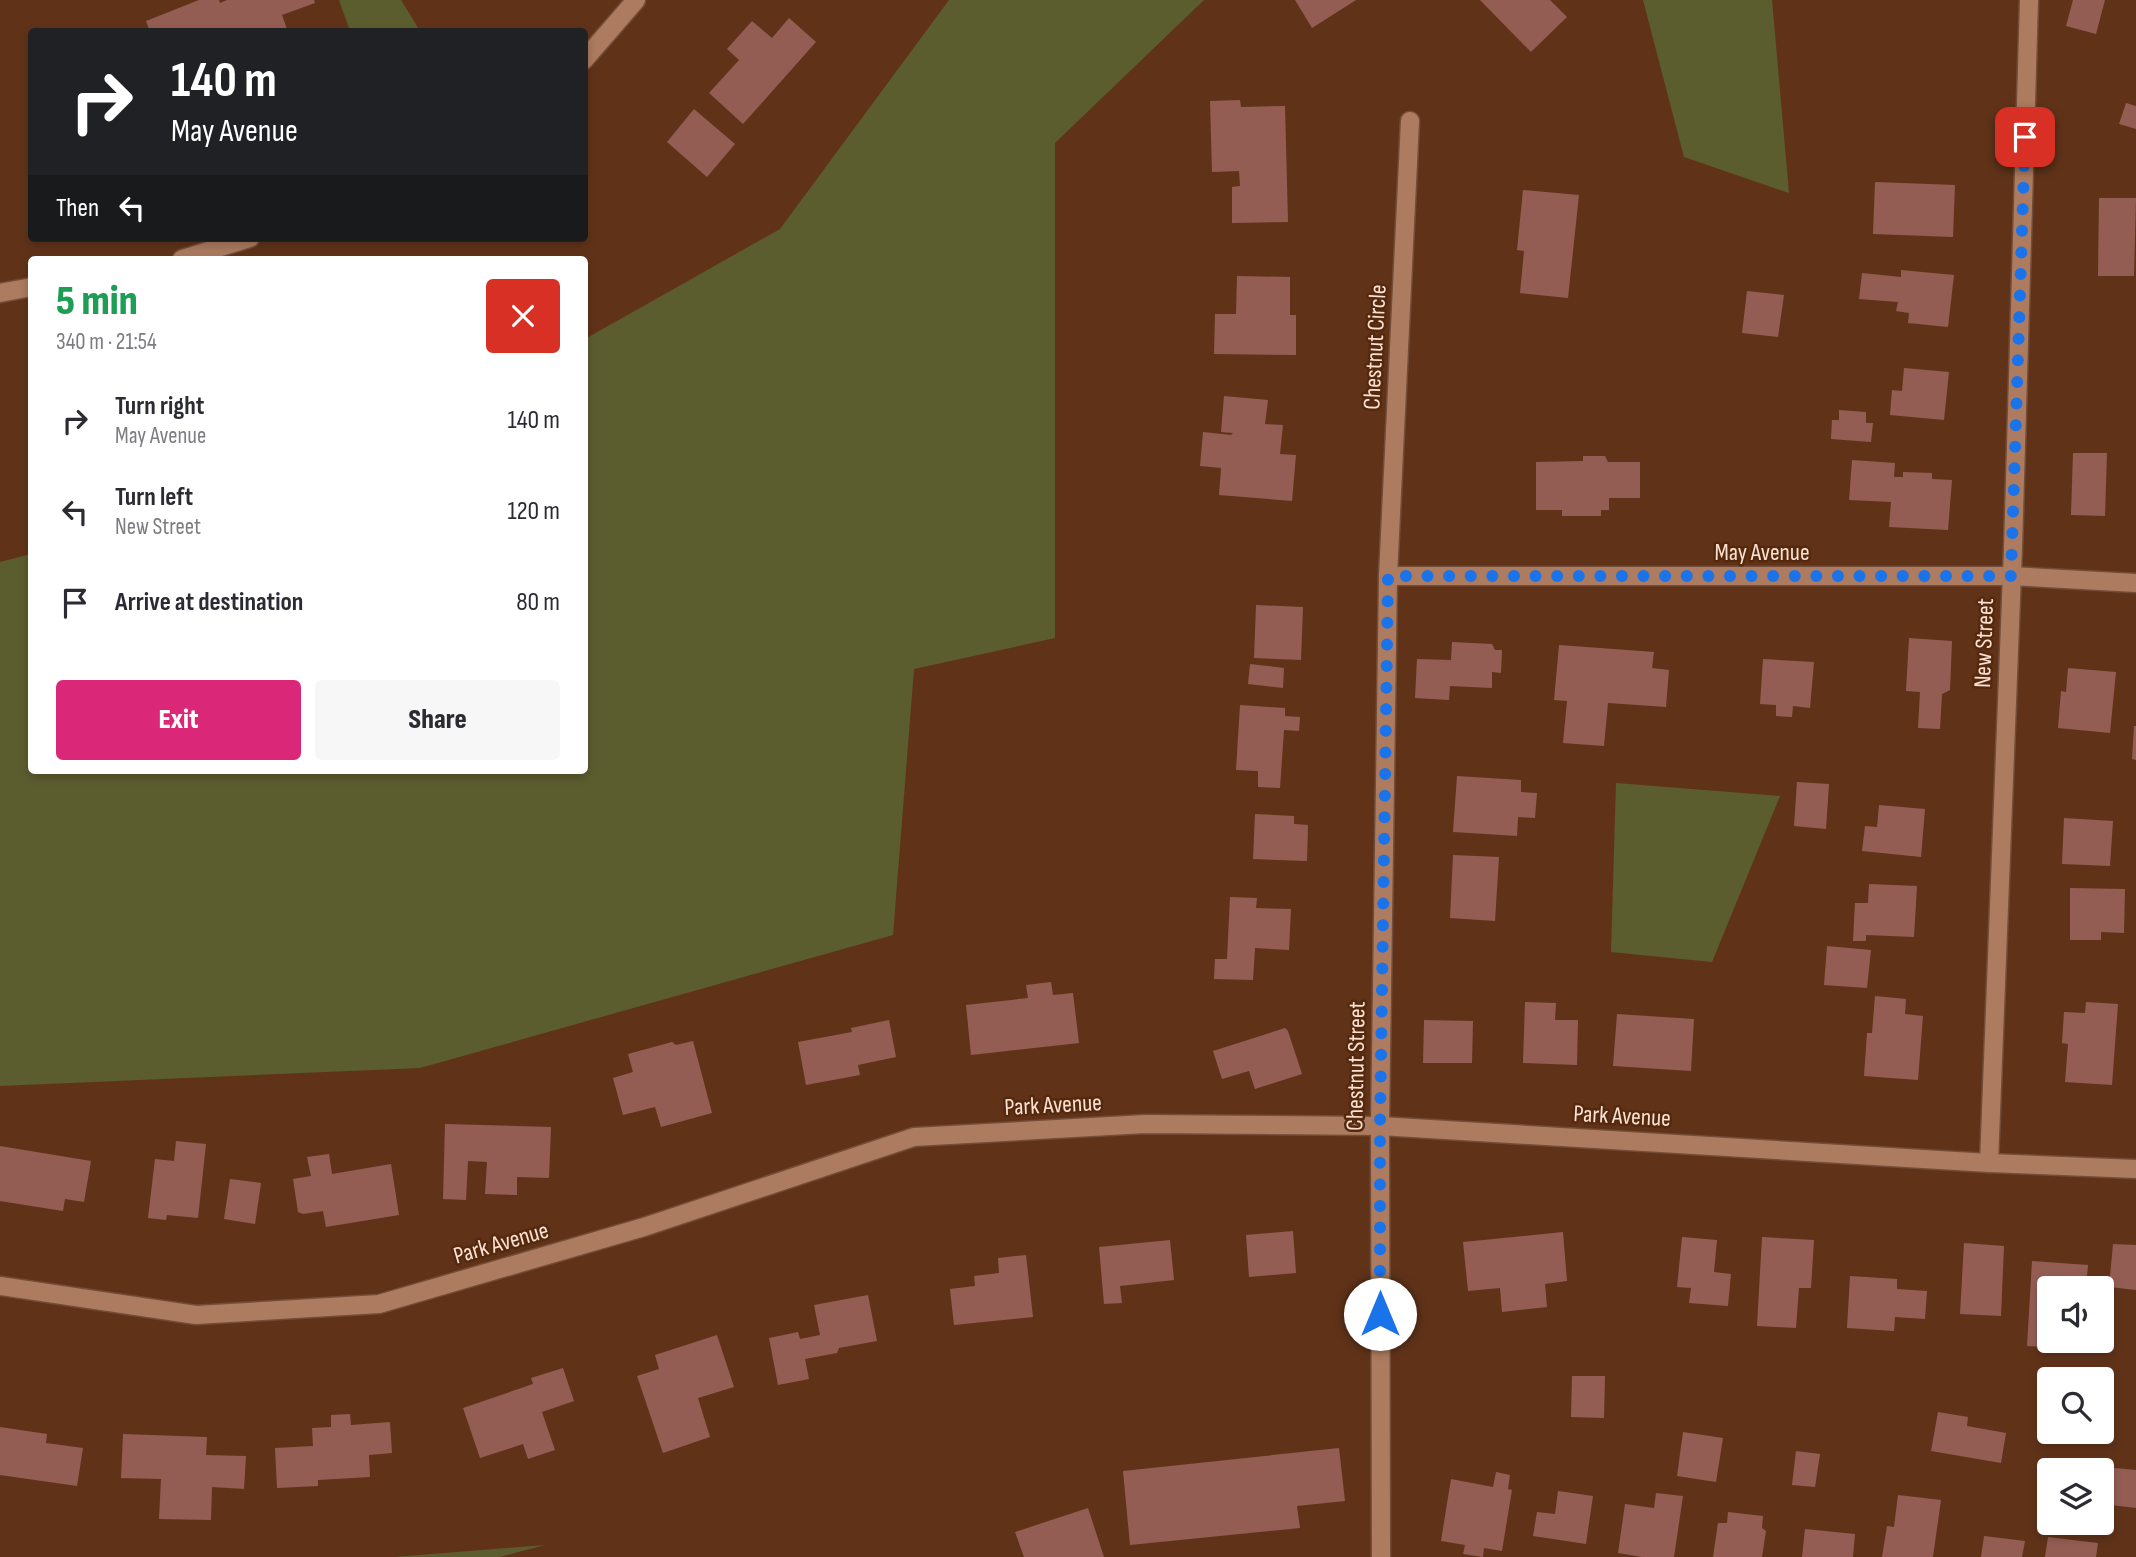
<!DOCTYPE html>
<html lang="en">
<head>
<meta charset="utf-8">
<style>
  :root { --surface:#fff; --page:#f7f7f7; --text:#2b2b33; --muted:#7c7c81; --accent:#db2777 }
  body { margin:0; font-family:"Sofia Sans Condensed",sans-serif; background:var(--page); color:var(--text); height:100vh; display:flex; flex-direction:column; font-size:26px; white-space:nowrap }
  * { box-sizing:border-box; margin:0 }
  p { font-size:23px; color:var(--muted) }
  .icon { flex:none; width:38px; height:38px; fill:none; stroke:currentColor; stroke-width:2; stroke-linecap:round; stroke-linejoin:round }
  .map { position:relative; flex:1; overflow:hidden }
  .details { position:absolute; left:28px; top:256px; width:560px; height:518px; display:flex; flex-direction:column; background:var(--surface); border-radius:7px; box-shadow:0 4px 10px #0003 }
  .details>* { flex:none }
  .top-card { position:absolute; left:28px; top:28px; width:560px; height:214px; border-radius:7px; box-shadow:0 4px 10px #0003; background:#202124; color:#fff; overflow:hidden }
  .fabs { position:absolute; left:2037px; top:1276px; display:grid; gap:14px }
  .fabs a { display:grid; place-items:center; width:77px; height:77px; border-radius:7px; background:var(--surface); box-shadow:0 4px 10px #0003; font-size:35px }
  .pin { position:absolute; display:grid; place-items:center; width:60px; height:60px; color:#fff; margin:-30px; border-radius:14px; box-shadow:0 4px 10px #0006 }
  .me { position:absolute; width:77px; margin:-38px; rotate:0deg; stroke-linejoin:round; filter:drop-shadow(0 0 5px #0008) }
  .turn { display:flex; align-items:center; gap:24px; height:147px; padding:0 28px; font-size:32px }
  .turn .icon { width:91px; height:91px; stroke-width:2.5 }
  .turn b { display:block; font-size:49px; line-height:60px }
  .then { display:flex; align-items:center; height:66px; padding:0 28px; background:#0003; gap:14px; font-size:26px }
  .round { display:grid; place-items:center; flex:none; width:74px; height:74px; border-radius:7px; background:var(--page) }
  .head { display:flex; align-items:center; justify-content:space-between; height:119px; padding:0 28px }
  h1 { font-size:42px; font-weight:800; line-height:52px; color:#1e9e55 }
  .cta { display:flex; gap:14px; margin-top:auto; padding:14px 28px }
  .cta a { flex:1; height:80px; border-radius:7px; background:var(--accent); color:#fff; font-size:28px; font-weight:800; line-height:80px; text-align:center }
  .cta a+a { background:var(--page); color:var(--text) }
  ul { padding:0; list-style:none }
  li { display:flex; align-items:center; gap:21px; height:91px; padding:0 28px }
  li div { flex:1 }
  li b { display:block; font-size:26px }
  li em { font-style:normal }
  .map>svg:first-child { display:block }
  .green { fill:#5c5d2f }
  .building { fill:#945d54 }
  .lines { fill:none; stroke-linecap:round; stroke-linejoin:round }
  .street-casing { stroke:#734d37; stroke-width:21 }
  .street { stroke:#ad7b5f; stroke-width:18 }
  .route { stroke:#1a73e8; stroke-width:12; stroke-dasharray:0 21.6 }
  .labels { text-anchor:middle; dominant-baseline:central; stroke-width:5; stroke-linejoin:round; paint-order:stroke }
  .street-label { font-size:24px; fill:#fde1d2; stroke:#54290e }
</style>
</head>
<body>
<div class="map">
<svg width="2136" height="1557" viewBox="0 0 2136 1557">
  <rect width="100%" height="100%" fill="#603319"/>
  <!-- green -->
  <g class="green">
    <path d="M 339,0 L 401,0 L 420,31 L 350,31 Z"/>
    <path d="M 949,0 L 1204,0 L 1055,143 L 1055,638 L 914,669 L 893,935 L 420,1068 L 0,1086 L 0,562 L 31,554 L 32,770 L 584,770 L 585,339 L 780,229 Z"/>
    <path d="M 1643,0 L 1772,0 L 1789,193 L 1684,157 Z"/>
    <path d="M 1616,783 L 1780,796 L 1712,962 L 1611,952 Z"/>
    <path d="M 545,1545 L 500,1557 L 394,1557 Z"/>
  </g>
  <!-- building -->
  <g class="building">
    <path d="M 199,0 L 219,0 L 220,3 L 227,0 L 314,0 L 315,3 L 282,15 L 288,32 L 150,32 L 146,21 Z"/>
    <path d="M 1295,0 L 1356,0 L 1312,28 Z"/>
    <path d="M 1480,0 L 1550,0 L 1567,17 L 1531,52 Z"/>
    <path d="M 2073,0 L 2105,0 L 2096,34 L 2066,26 Z"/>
    <path d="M 789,18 L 816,42 L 743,124 L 709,93 L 739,60 L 727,49 L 752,21 L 772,38 Z"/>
    <path d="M 1240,100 L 1241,107 L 1285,106 L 1288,222 L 1232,223 L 1232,187 L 1240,186 L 1239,171 L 1212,172 L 1210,101 Z"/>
    <path d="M 2126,103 L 2136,106 L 2136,129 L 2119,124 Z"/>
    <path d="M 694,109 L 735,144 L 707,177 L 667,142 Z"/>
    <path d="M 1875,182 L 1955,185 L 1953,237 L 1873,234 Z"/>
    <path d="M 1523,190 L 1579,195 L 1568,298 L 1520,293 L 1524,251 L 1517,250 Z"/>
    <path d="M 2099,198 L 2136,198 L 2134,276 L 2098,276 Z"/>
    <path d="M 1901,270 L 1954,275 L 1948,327 L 1908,323 L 1909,313 L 1896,311 L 1898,302 L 1859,299 L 1862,273 L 1901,277 Z"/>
    <path d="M 1237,276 L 1290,277 L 1290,315 L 1296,315 L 1296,355 L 1214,354 L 1215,314 L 1236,314 Z"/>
    <path d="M 1747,291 L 1784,295 L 1778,337 L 1742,333 Z"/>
    <path d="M 1904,368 L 1949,372 L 1944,420 L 1890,415 L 1892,390 L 1902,391 Z"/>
    <path d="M 1224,396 L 1268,400 L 1265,424 L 1283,425 L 1280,454 L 1296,455 L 1292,501 L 1219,495 L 1221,468 L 1200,466 L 1203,432 L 1231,435 L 1233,433 L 1221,432 Z"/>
    <path d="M 1839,410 L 1866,412 L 1866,423 L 1873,423 L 1871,442 L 1831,439 L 1832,420 L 1839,420 Z"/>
    <path d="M 2073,453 L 2107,453 L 2105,516 L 2071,515 Z"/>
    <path d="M 1583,456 L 1605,456 L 1608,462 L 1640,462 L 1640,498 L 1609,498 L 1609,510 L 1601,510 L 1601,516 L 1562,516 L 1562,510 L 1536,510 L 1536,462 L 1583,461 Z"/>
    <path d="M 1852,460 L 1895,463 L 1894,477 L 1903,477 L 1903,472 L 1932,473 L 1932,479 L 1952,480 L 1948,530 L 1889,527 L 1891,502 L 1849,500 Z"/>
    <path d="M 1256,605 L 1303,607 L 1301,660 L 1254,658 Z"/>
    <path d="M 1909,638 L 1952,641 L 1950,690 L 1942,694 L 1940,729 L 1918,728 L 1920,692 L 1906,691 Z"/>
    <path d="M 1452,642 L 1492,644 L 1495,650 L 1502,650 L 1501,673 L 1492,672 L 1492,688 L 1450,686 L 1449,700 L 1415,698 L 1417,659 L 1451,660 Z"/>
    <path d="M 1559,645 L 1654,652 L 1652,668 L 1669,670 L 1666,707 L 1608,703 L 1604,746 L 1563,743 L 1567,701 L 1554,700 Z"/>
    <path d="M 1763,659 L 1814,662 L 1810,708 L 1793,706 L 1792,717 L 1776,716 L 1776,705 L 1760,704 Z"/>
    <path d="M 1250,664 L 1284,668 L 1283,688 L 1248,684 Z"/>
    <path d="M 2068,668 L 2116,672 L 2110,733 L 2058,728 L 2061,691 L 2066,692 Z"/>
    <path d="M 1240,705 L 1285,708 L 1285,716 L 1300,717 L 1299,731 L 1284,730 L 1280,788 L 1258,787 L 1258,771 L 1236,770 Z"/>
    <path d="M 2134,726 L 2136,726 L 2136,760 L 2132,759 Z"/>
    <path d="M 1457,776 L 1521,780 L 1521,792 L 1537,793 L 1535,818 L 1518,817 L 1517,836 L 1453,832 Z"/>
    <path d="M 1797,782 L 1829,784 L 1826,829 L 1794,826 Z"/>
    <path d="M 1879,805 L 1925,809 L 1921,857 L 1862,851 L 1865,826 L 1877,827 Z"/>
    <path d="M 1255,814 L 1294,816 L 1294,824 L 1308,825 L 1307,861 L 1253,859 Z"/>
    <path d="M 2064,818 L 2113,821 L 2110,866 L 2062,864 Z"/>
    <path d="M 1453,855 L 1499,857 L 1495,921 L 1450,918 Z"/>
    <path d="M 1869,884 L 1917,886 L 1914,937 L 1866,935 L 1866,941 L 1853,941 L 1855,903 L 1868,903 Z"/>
    <path d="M 2070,888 L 2125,889 L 2124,933 L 2101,932 L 2101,940 L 2070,940 Z"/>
    <path d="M 1230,897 L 1257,898 L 1256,908 L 1291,909 L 1289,950 L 1255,948 L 1253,980 L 1214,979 L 1215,959 L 1227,959 Z"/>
    <path d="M 1827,946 L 1871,950 L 1867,988 L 1824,985 Z"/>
    <path d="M 1051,982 L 1053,995 L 1073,993 L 1079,1043 L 971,1055 L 966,1005 L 1028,998 L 1026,985 Z"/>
    <path d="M 1875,996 L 1906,999 L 1905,1014 L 1923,1016 L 1918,1080 L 1864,1076 L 1867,1033 L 1872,1033 Z"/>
    <path d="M 1525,1002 L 1556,1003 L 1555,1020 L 1578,1020 L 1577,1065 L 1523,1063 Z"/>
    <path d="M 2086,1002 L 2118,1004 L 2112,1085 L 2065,1082 L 2068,1044 L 2062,1043 L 2064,1012 L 2085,1013 Z"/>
    <path d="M 1617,1014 L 1694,1019 L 1691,1071 L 1613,1066 Z"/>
    <path d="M 889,1020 L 896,1057 L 858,1065 L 860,1075 L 806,1085 L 798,1042 L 852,1032 L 851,1028 Z"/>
    <path d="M 1424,1020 L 1473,1021 L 1472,1063 L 1423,1063 Z"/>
    <path d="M 1285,1028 L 1288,1031 L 1302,1074 L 1255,1089 L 1249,1071 L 1222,1079 L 1213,1051 Z"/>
    <path d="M 693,1041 L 712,1113 L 661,1127 L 655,1107 L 623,1115 L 613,1078 L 633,1072 L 628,1054 L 672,1042 L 676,1045 Z"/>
    <path d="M 445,1124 L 551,1127 L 549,1178 L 517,1177 L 517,1195 L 485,1194 L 487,1162 L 468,1161 L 466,1200 L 443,1199 Z"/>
    <path d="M 176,1141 L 206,1144 L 198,1218 L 167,1215 L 166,1220 L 148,1218 L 155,1159 L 174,1161 Z"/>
    <path d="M 0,1146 L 91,1161 L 84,1202 L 65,1199 L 63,1211 L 0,1201 Z"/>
    <path d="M 329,1154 L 332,1174 L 391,1164 L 399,1215 L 326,1227 L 323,1211 L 303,1214 L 298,1212 L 293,1179 L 311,1176 L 307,1157 Z"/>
    <path d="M 230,1179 L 261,1183 L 255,1224 L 224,1219 Z"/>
    <path d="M 1293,1231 L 1296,1273 L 1249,1277 L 1246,1235 Z"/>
    <path d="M 1563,1232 L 1567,1281 L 1545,1284 L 1547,1307 L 1502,1312 L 1500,1288 L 1468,1291 L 1463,1242 Z"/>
    <path d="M 1682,1237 L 1717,1240 L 1714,1272 L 1731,1274 L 1728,1306 L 1689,1303 L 1691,1288 L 1677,1287 Z"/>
    <path d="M 1762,1237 L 1814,1240 L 1811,1288 L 1799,1288 L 1796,1328 L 1757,1326 Z"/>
    <path d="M 1170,1240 L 1174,1280 L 1120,1286 L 1122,1303 L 1104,1304 L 1099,1247 Z"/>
    <path d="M 1964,1243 L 2004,1246 L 2001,1316 L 1960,1314 Z"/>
    <path d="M 2113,1244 L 2136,1245 L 2136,1290 L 2109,1287 Z"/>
    <path d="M 1026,1255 L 1033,1317 L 954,1325 L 950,1289 L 975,1286 L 974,1276 L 999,1273 L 998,1258 Z"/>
    <path d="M 2032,1261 L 2088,1265 L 2086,1288 L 2049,1288 L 2049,1340 L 2083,1340 L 2082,1350 L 2027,1346 Z"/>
    <path d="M 1850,1276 L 1897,1279 L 1897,1289 L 1927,1291 L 1925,1319 L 1895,1317 L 1894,1331 L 1847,1328 Z"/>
    <path d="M 868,1295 L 877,1341 L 839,1348 L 837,1353 L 805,1359 L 809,1379 L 778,1385 L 769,1338 L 798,1332 L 800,1339 L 820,1335 L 814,1305 Z"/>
    <path d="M 717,1335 L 734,1387 L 698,1398 L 710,1437 L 663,1453 L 637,1376 L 659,1369 L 655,1355 Z"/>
    <path d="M 563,1368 L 574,1401 L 542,1412 L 555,1450 L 528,1459 L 523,1444 L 480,1458 L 463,1408 L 533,1384 L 531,1378 Z"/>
    <path d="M 1572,1376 L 1605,1376 L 1604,1418 L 1571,1417 Z"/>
    <path d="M 1938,1412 L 1968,1417 L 1967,1426 L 2006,1433 L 2001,1463 L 1931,1451 Z"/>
    <path d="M 350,1414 L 351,1425 L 390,1422 L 392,1453 L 369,1455 L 370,1477 L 318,1480 L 318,1486 L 277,1488 L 275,1448 L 313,1446 L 312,1428 L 331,1427 L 331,1415 Z"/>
    <path d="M 0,1427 L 47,1434 L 46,1443 L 83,1448 L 77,1486 L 0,1475 Z"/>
    <path d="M 1683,1432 L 1723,1438 L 1716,1482 L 1677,1476 Z"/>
    <path d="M 123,1434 L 207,1437 L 206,1455 L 246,1456 L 244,1489 L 212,1487 L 211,1520 L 159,1519 L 161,1479 L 121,1478 Z"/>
    <path d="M 1339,1448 L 1345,1501 L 1297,1506 L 1300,1528 L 1130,1545 L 1123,1471 Z"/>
    <path d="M 1796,1451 L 1820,1454 L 1815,1487 L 1792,1485 Z"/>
    <path d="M 2094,1466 L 2136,1470 L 2136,1508 L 2102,1504 L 2102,1470 L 2093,1470 Z"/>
    <path d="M 1496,1472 L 1510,1475 L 1508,1489 L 1512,1490 L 1502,1551 L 1484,1548 L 1483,1557 L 1463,1554 L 1465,1545 L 1441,1541 L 1451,1479 L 1493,1487 Z"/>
    <path d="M 1558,1491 L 1593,1496 L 1586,1544 L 1533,1536 L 1537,1512 L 1555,1514 Z"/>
    <path d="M 1656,1493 L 1683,1496 L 1674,1557 L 1642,1557 L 1618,1553 L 1625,1504 L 1654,1508 Z"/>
    <path d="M 1898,1495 L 1941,1500 L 1933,1557 L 1882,1557 L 1887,1526 L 1894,1527 Z"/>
    <path d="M 1088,1508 L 1104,1557 L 1024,1557 L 1015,1532 Z"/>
    <path d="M 1728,1512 L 1763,1516 L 1762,1528 L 1766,1531 L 1762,1557 L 1713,1557 L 1718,1523 L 1727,1523 Z"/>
    <path d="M 1805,1529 L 1855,1534 L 1853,1557 L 1802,1557 Z"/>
    <path d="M 1984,1536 L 2025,1541 L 2022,1557 L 1981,1557 Z"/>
    <path d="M 2048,1537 L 2098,1543 L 2096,1557 L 2045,1557 Z"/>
  </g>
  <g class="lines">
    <!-- street casing -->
    <g class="street-casing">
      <g id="street">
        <path d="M 584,60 L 636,0"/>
        <path d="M 182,259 L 250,238"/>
        <path d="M 0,293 L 32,287"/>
        <path d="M 1388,576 L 2011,576 L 2136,583"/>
        <path d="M 1989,1163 L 2013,548 L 2029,0"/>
        <path d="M 0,1286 L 196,1315 L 379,1304 L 644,1227 L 914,1137 L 1145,1124 L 1380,1126 L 1989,1163 L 2136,1169"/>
        <path d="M 1381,1557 L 1380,1126 L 1388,576 L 1410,121"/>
      </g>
    </g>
    <!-- street -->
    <use href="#street" class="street"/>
  </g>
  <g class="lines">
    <!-- route -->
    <path class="route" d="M 1380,1314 L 1380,1126 L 1388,576 L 2011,576 L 2025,137"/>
  </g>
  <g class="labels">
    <!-- street labels -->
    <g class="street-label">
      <text transform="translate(1375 347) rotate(-87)">Chestnut Circle</text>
      <text x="1762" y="552">May Avenue</text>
      <text transform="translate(1984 643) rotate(-88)">New Street</text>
      <text transform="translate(1356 1066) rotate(-89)">Chestnut Street</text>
      <text transform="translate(1053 1105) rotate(-3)">Park Avenue</text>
      <text transform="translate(1622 1116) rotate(3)">Park Avenue</text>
      <text transform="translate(501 1243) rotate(-16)">Park Avenue</text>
    </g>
  </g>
</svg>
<div class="fabs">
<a><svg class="icon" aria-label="sound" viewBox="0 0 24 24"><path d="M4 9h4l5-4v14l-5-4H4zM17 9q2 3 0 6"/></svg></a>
<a><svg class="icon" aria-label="search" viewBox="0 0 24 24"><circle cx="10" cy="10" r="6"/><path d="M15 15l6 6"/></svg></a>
<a><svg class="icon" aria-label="layers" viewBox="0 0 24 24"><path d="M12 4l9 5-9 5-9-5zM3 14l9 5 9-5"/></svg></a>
</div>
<div class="pin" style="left:2025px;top:137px;background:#d93025"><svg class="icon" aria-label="arrive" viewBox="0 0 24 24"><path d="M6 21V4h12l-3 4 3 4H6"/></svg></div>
<svg class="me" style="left:1380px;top:1314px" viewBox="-20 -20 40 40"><circle r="19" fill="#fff"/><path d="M0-13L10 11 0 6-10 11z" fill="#1a73e8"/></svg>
<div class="top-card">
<div class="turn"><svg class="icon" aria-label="right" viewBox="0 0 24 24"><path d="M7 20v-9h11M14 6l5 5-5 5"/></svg><div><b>140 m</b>May Avenue</div></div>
<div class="then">Then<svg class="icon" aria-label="left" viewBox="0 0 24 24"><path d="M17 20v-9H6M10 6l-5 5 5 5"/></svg></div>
</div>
<section class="details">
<div class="head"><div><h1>5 min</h1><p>340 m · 21:54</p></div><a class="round" style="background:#d93025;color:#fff"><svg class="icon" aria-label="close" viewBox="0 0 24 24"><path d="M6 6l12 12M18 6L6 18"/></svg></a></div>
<ul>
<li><svg class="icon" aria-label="right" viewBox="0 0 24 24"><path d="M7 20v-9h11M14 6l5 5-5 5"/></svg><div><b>Turn right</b><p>May Avenue</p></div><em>140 m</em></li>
<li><svg class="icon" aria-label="left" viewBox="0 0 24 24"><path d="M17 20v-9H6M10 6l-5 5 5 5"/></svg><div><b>Turn left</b><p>New Street</p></div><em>120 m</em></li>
<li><svg class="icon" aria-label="arrive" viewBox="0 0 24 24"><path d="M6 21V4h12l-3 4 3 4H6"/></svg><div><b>Arrive at destination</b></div><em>80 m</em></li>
</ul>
<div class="cta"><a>Exit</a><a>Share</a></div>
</section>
</div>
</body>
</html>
